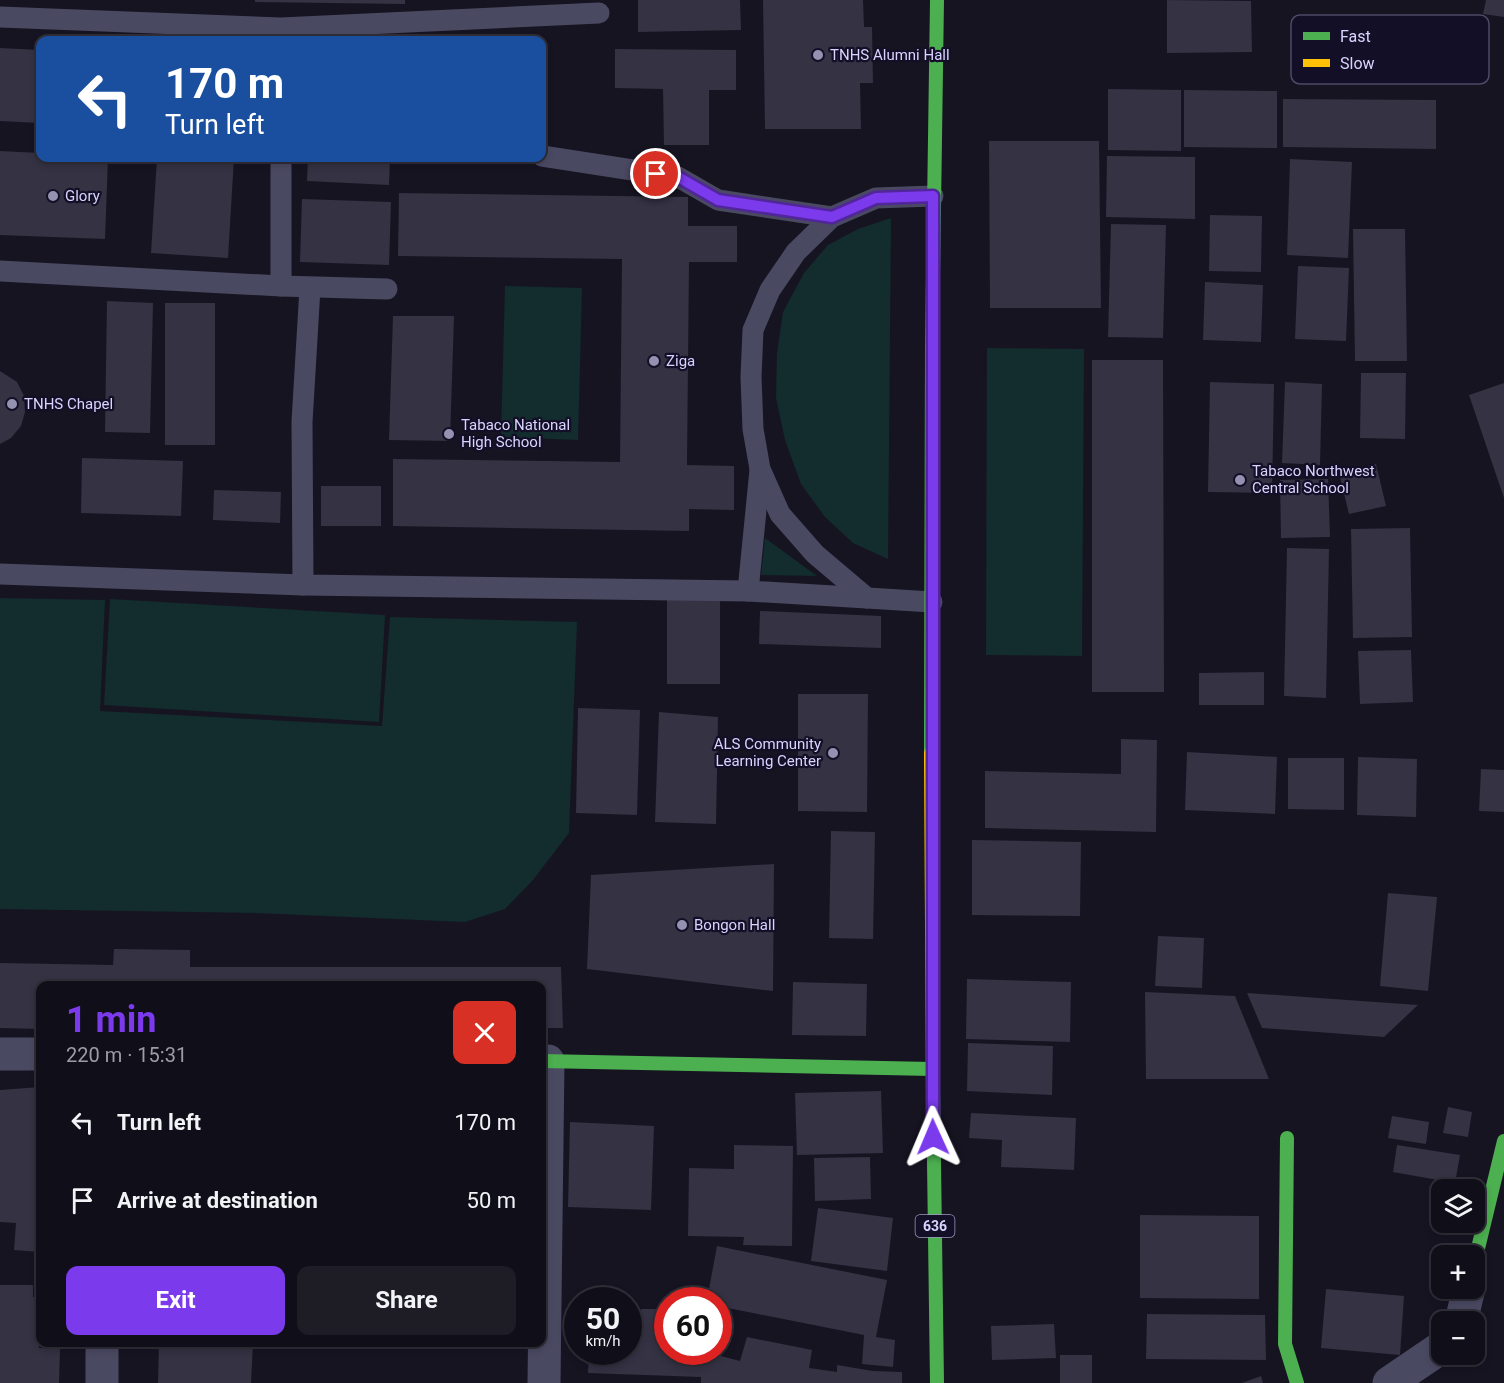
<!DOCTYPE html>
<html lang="en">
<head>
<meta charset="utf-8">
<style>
  :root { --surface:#100f19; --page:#1e1d26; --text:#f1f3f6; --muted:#9c9ca2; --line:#302f38; --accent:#7c3aed }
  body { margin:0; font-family:Roboto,sans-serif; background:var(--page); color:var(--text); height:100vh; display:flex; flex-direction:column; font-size:22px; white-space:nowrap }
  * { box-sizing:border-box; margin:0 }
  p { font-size:20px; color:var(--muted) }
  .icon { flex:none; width:33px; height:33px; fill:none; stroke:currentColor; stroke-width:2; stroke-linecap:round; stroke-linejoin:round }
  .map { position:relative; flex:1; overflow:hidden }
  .side { position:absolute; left:36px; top:981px; width:510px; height:366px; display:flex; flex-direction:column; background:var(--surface); border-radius:12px; box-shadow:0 3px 9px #0003,0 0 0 2px var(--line) }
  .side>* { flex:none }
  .hud { position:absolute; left:36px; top:36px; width:510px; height:126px; border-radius:12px; box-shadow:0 3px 9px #0003,0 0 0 2px var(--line); background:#1a4fa0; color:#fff; overflow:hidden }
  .fabs { position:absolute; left:1431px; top:1179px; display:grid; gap:12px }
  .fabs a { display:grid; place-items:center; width:54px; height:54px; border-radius:12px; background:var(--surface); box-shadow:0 3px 9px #0003,0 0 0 2px var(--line); font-size:30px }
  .speed { position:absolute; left:564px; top:1287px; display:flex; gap:12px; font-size:30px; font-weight:700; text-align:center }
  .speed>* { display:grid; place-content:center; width:78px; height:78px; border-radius:50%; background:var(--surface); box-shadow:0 3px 9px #0003,0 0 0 2px var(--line); line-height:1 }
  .speed small { font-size:15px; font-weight:400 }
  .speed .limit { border:9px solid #d22; background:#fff; color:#111 }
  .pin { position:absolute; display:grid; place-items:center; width:51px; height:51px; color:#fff; margin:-26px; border:3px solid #fff; border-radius:50%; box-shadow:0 2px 6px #0007 }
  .me { position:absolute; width:66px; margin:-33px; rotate:359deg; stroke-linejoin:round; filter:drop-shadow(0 0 4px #0008) }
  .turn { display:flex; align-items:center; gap:21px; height:126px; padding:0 30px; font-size:27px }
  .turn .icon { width:78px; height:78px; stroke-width:2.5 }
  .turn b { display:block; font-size:42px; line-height:51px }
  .round { display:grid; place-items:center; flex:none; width:63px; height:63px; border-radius:12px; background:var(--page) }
  .summary { display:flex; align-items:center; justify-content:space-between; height:102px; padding:0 30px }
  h1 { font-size:36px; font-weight:700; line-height:45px; color:var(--accent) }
  .action { display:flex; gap:12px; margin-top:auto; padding:12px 30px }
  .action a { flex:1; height:69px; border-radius:12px; background:var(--accent); color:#fff; font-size:24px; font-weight:700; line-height:69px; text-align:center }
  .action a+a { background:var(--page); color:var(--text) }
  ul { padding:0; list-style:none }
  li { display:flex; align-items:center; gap:18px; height:78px; padding:0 30px }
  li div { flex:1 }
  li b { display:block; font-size:22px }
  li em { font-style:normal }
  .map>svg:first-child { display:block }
  .green { fill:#132c2d }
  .building { fill:#343243 }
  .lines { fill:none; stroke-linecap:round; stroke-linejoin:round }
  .lane { stroke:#4a4962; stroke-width:21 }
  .street { stroke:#4a4962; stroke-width:33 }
  .fast { stroke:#4caf50; stroke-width:14 }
  .slow { stroke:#ffc107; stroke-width:14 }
  .route-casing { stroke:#51269a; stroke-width:15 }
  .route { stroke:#7c3aed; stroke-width:10 }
  .poi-dot { fill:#9591b1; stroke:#130f26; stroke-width:2 }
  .labels { text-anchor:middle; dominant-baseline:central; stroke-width:4.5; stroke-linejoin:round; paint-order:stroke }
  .shield { fill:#130f26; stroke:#9e99be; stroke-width:1.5 }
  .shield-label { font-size:14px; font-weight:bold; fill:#d9d4ff }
  .poi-label { font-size:15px; fill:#d9d4ff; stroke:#130f26; text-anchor:start }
  .key { fill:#130f26; stroke:#4e4a67; stroke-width:1.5 }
  .key-label { font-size:16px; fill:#d9d4ff }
</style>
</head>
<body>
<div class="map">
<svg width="1504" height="1383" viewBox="0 0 1504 1383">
  <rect width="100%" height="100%" fill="#161421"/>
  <!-- green -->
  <g class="green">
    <path d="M 891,218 L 888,559 L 853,543 L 825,517 L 801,484 L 785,440 L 776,398 L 777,353 L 783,312 L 804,273 L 828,245 L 858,229 Z"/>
    <path d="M 505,286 L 582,288 L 578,440 L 501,437 Z"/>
    <path d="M 987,348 L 1084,349 L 1082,656 L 986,655 Z"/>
    <path d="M 765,538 L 817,576 L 761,575 Z"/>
    <path d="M 0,598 L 105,600 L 100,711 L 382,726 L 390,617 L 577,622 L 569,833 L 533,880 L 505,909 L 465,922 L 256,913 L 0,909 Z"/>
    <path d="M 110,599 L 385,615 L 379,722 L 104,705 Z"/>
  </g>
  <!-- building -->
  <g class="building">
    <path d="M 255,0 L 405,0 L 405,4 L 255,2 Z"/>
    <path d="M 638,0 L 740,0 L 741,30 L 638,32 Z"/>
    <path d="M 763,0 L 863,0 L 864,27 L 872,27 L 873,83 L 860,83 L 861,129 L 765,129 Z"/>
    <path d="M 1167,0 L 1251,1 L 1252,52 L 1167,53 Z"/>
    <path d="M 1486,0 L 1504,0 L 1504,17 L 1483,14 Z"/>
    <path d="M 305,36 L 383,39 L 383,40 L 305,40 Z"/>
    <path d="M 0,48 L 40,50 L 40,123 L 0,121 Z"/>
    <path d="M 615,49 L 736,50 L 736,90 L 709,90 L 709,145 L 664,145 L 663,89 L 615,88 Z"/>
    <path d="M 1108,89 L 1181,90 L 1181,151 L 1108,150 Z"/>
    <path d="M 1184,90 L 1277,91 L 1277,148 L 1184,147 Z"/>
    <path d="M 1283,99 L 1436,100 L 1436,149 L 1283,147 Z"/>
    <path d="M 989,141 L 1099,141 L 1101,308 L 990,308 Z"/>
    <path d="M 0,151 L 40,153 L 40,158 L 108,158 L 105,239 L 0,235 Z"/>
    <path d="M 1107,156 L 1195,157 L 1195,219 L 1106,217 Z"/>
    <path d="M 157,158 L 234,158 L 228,258 L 151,253 Z"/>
    <path d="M 308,158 L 390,158 L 389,185 L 307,181 Z"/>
    <path d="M 1290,159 L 1352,162 L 1348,258 L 1287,255 Z"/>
    <path d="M 399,193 L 688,197 L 688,226 L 737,226 L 737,262 L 689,262 L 687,465 L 734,466 L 734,510 L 689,509 L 689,531 L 393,526 L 393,459 L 620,462 L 622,259 L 398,256 Z"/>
    <path d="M 302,199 L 391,202 L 389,265 L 300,262 Z"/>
    <path d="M 1210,215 L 1262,216 L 1261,272 L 1209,271 Z"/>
    <path d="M 1111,224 L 1166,225 L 1163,338 L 1108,337 Z"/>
    <path d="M 1353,229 L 1405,229 L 1407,361 L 1355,361 Z"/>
    <path d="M 1298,266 L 1349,268 L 1346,341 L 1295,339 Z"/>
    <path d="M 1205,282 L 1263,285 L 1261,342 L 1203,340 Z"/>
    <path d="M 107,301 L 153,303 L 150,433 L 105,432 Z"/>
    <rect x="165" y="303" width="50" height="142"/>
    <path d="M 393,316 L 454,316 L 450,441 L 389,440 Z"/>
    <path d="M 1092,360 L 1163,360 L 1164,692 L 1092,692 Z"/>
    <path d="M 0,371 L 17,382 L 24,396 L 25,412 L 21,426 L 11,438 L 0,444 Z"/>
    <path d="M 1361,373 L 1406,373 L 1405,439 L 1360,438 Z"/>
    <path d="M 1210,382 L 1274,384 L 1272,493 L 1208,492 Z"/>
    <path d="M 1285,382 L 1322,384 L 1320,465 L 1282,463 Z"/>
    <path d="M 1504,383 L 1504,498 L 1469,395 Z"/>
    <path d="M 82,458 L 183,461 L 181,516 L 81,513 Z"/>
    <path d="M 1376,464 L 1386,506 L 1349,514 L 1339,473 Z"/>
    <path d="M 1328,479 L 1330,537 L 1281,538 L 1280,480 Z"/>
    <rect x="321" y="486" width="60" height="40"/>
    <path d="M 214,490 L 281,492 L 280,523 L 213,520 Z"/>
    <path d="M 1410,528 L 1412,637 L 1353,638 L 1351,529 Z"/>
    <path d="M 1287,548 L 1329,549 L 1326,698 L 1284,696 Z"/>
    <path d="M 667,599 L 720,600 L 720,684 L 667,684 Z"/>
    <path d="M 760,611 L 881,616 L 881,648 L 759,644 Z"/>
    <path d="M 1411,650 L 1413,702 L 1360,704 L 1358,651 Z"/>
    <path d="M 1264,672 L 1264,705 L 1199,705 L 1199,673 Z"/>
    <path d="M 798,694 L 868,694 L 867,812 L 798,811 Z"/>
    <path d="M 578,708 L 640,710 L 637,815 L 576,813 Z"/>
    <path d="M 659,712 L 718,717 L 716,824 L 655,822 Z"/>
    <path d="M 1121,739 L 1157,740 L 1156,832 L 985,828 L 985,771 L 1121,774 Z"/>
    <path d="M 1187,752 L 1277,757 L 1275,814 L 1185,810 Z"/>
    <path d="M 1358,757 L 1417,759 L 1416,817 L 1357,815 Z"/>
    <path d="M 1288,758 L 1344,758 L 1344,810 L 1288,809 Z"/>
    <path d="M 1481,769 L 1504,770 L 1504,812 L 1479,811 Z"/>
    <path d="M 831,831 L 875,832 L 873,939 L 829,938 Z"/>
    <path d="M 972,840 L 1081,842 L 1080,916 L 972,915 Z"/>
    <path d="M 774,864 L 773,991 L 587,969 L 591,875 Z"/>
    <path d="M 1388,893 L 1437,897 L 1428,991 L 1380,986 Z"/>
    <path d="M 1158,936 L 1204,938 L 1202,988 L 1155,986 Z"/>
    <path d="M 114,949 L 190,950 L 190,967 L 561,967 L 563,1028 L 542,1028 L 542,986 L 40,986 L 40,1029 L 0,1028 L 0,963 L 113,965 Z"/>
    <path d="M 967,979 L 1071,982 L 1070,1042 L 966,1039 Z"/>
    <path d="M 793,982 L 867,984 L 866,1036 L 792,1035 Z"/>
    <path d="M 1145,992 L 1235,996 L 1269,1079 L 1146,1079 Z"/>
    <path d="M 1247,993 L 1418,1005 L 1384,1037 L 1262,1028 Z"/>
    <path d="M 968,1043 L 1053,1046 L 1052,1095 L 967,1091 Z"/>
    <path d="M 40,1087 L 40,1252 L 14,1250 L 16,1223 L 0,1222 L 0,1090 Z"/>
    <path d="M 881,1091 L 883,1153 L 797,1155 L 795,1093 Z"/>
    <path d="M 1448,1107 L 1472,1112 L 1468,1137 L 1443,1133 Z"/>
    <path d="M 971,1113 L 1076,1118 L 1074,1170 L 1001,1167 L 1002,1140 L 969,1138 Z"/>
    <path d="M 1392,1116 L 1429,1122 L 1426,1144 L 1388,1138 Z"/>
    <path d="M 570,1122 L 654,1126 L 651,1210 L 568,1207 Z"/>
    <path d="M 734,1145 L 793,1146 L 792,1246 L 743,1245 L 744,1237 L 688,1236 L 689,1168 L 734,1169 Z"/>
    <path d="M 1397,1145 L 1460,1155 L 1455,1183 L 1393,1172 Z"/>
    <path d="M 870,1157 L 871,1199 L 815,1201 L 814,1158 Z"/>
    <path d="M 818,1208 L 893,1218 L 887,1271 L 811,1261 Z"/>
    <path d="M 1140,1215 L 1259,1216 L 1259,1299 L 1140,1298 Z"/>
    <path d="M 717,1246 L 887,1280 L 876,1337 L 895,1340 L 893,1367 L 862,1364 L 864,1335 L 718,1306 L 718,1300 L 707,1300 Z"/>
    <path d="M 0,1285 L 33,1285 L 33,1297 L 40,1298 L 39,1348 L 60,1349 L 59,1383 L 0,1383 Z"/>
    <path d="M 1326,1289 L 1404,1296 L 1400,1355 L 1321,1348 Z"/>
    <path d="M 641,1309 L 668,1309 L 668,1352 L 713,1352 L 713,1354 L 740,1361 L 747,1337 L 812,1350 L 809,1368 L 837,1372 L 837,1365 L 873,1371 L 902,1372 L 902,1383 L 701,1383 L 701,1377 L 588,1373 L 589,1352 L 628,1352 L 628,1324 L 640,1325 Z"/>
    <path d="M 1147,1314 L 1265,1315 L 1266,1360 L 1146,1359 Z"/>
    <path d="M 1054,1324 L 1056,1358 L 992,1360 L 991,1326 Z"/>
    <path d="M 159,1342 L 253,1342 L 251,1383 L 158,1383 Z"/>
    <rect x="1060" y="1355" width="32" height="28"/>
    <path d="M 1261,1376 L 1263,1383 L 1242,1383 Z"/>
  </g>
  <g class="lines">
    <!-- lane -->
    <g class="lane">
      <path d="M 0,17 L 281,28 L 599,13"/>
      <path d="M 542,156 L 678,177 L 718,200 L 832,217"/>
      <path d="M 0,271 L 281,286 L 387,289"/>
      <path d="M 281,286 L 281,158"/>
      <path d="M 0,574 L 303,585 L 748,591 L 867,598"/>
      <path d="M 303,585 L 302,422 L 310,288"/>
      <path d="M 748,591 L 760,470"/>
      <path d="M 932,602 L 867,598 L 815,554 L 780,514 L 760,469 L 753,429 L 751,377 L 753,330 L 770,290 L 796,252 L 832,217 L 876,198 L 933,196"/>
    </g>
    <!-- street -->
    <g class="street">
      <path d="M 0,1054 L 40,1054"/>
      <path d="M 1461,1322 L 1469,1288"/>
      <path d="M 102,1383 L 102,1342"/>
      <path d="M 544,1383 L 548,1061"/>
      <path d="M 1389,1383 L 1442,1347"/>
    </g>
    <!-- fast -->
    <g class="fast">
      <path d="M 931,753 L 932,346 L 937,0"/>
      <path d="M 542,1061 L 932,1069"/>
      <path d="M 933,1088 L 937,1383"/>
      <path d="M 1287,1138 L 1285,1344 L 1297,1383"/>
      <path d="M 1474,1265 L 1504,1141"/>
    </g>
    <!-- slow -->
    <path class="slow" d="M 931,753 L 933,1088"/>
  </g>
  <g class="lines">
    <!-- route casing -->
    <g class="route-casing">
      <path id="route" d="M 656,174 L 678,177 L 718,200 L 832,217 L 876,198 L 933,196 L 933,1137"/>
    </g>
    <!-- route -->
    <use href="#route" class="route"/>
  </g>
  <!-- markers -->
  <g class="poi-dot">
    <circle cx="818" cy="55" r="6"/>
    <circle cx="53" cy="196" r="6"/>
    <circle cx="654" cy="361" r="6"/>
    <circle cx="12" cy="404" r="6"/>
    <circle cx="449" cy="434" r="6"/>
    <circle cx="1240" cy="480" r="6"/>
    <circle cx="833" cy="753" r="6"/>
    <circle cx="682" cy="925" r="6"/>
  </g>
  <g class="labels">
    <!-- shield labels -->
    <rect class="shield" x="915.5" y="1215" width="39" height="22" rx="4.5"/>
    <g class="shield-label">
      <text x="935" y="1226">636</text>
    </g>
    <!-- poi labels -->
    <g class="poi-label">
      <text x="830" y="55">TNHS Alumni Hall</text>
      <text x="65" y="196">Glory</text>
      <text x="666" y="361">Ziga</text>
      <text x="24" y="404">TNHS Chapel</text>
      <text x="461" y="425">Tabaco National<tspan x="461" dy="17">High School</tspan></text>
      <text x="1252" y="471">Tabaco Northwest<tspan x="1252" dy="17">Central School</tspan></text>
      <text x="821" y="744" text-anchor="end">ALS Community<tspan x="821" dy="17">Learning Center</tspan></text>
      <text x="694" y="925">Bongon Hall</text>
    </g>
  </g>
  <!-- legend -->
  <rect x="1291" y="15" width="198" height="69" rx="9" class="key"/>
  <rect x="1303" y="32" width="27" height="8" fill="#4caf50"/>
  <rect x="1303" y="59" width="27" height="8" fill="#ffc107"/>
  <g class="key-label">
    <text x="1340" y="42">Fast</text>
    <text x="1340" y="69">Slow</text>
  </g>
</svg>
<div class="fabs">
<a><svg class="icon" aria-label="layers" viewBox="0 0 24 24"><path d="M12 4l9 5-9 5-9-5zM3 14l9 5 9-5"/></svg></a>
<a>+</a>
<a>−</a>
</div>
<div class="speed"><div>50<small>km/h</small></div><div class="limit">60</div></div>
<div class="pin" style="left:656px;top:174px;background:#d93025"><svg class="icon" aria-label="arrive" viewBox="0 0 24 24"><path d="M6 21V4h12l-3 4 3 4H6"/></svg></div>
<svg class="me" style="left:933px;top:1137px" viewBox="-20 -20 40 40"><path d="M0-17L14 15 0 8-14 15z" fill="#7c3aed" stroke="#fff" stroke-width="4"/></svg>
<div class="hud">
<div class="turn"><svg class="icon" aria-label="left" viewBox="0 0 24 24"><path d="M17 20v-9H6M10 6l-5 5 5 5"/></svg><div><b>170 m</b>Turn left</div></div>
</div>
<section class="side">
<div class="summary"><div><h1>1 min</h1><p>220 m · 15:31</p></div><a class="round" style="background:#d93025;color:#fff"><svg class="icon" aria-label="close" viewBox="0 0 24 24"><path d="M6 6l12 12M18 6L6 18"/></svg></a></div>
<ul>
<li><svg class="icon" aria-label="left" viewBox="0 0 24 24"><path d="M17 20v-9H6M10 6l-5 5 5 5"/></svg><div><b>Turn left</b></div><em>170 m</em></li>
<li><svg class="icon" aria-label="arrive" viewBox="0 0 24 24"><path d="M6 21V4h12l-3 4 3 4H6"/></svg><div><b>Arrive at destination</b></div><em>50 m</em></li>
</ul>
<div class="action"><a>Exit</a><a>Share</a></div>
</section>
</div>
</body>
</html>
